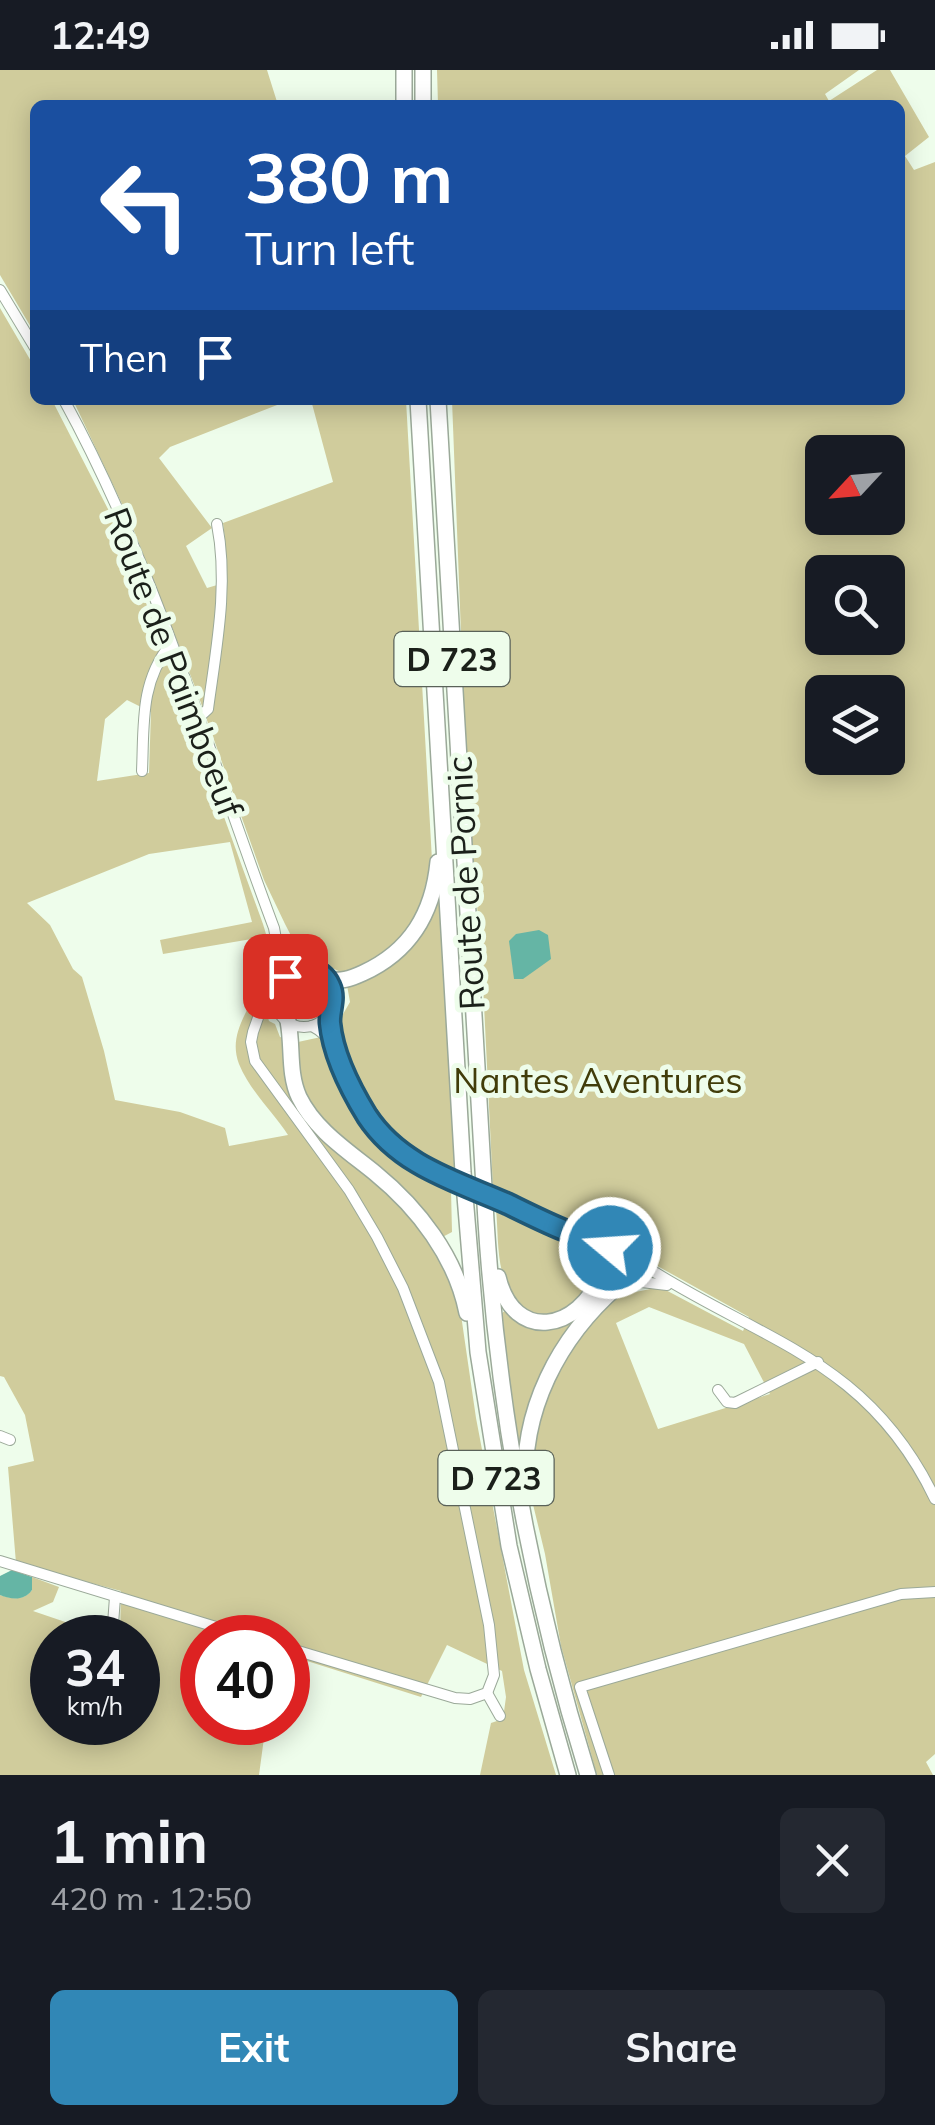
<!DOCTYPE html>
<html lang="en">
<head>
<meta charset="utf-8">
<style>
  :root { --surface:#171b24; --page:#242831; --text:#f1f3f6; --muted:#9ea1a6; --accent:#3187b6 }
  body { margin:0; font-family:Mulish,sans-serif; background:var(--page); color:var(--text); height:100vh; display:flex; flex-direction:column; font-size:38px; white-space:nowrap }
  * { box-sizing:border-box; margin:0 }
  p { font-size:32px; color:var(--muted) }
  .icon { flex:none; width:55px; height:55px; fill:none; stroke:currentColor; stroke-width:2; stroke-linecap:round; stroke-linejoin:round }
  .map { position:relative; height:1705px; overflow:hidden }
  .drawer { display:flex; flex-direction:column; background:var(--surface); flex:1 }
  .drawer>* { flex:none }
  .top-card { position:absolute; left:30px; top:30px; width:875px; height:305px; border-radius:15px; box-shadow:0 5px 25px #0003; background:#1a4fa0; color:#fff; overflow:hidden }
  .needle { width:65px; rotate:244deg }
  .fabs { position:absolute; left:805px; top:365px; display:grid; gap:20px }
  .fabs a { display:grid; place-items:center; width:100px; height:100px; border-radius:15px; background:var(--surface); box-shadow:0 5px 25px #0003; font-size:50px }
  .speed { position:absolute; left:30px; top:1545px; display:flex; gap:20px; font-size:50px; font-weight:700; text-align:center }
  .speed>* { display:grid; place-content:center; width:130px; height:130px; border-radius:50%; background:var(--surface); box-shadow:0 5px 25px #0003; line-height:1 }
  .speed small { font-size:25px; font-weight:400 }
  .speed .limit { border:15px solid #d22; background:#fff; color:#111 }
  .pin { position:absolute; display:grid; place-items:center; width:85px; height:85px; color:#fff; margin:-42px; border-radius:20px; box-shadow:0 5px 15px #0006 }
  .me { position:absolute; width:110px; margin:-55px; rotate:288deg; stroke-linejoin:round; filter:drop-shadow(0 0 8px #0008) }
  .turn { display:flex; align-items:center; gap:35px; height:210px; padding:0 50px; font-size:45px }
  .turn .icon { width:130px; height:130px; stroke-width:2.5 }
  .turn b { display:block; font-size:70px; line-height:85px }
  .then { display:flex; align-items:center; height:95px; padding:0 50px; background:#0003; gap:20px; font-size:38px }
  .round { display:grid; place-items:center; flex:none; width:105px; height:105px; border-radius:15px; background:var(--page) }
  .summary { display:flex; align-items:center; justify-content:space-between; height:170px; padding:0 50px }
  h1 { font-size:60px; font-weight:700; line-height:75px }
  .action { display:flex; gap:20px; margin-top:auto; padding:20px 50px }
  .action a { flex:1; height:115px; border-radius:15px; background:var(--accent); color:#fff; font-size:40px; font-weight:700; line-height:115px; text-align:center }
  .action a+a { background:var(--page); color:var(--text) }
  .status { display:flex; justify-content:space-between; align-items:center; height:70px; padding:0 50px; background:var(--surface); direction:ltr }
  .status svg { height:28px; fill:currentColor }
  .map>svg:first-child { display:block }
  .green { fill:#d0cc9c; fill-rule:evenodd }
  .water { fill:#65b5a5 }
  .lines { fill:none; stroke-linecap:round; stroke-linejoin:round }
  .minor-casing { stroke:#9ba999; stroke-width:12 }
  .highway-casing { stroke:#9ba999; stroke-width:18 }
  .minor { stroke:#fff; stroke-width:10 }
  .highway { stroke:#fff; stroke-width:15 }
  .minor-bridge-casing { stroke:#9ba999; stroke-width:12; stroke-linecap:butt }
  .minor-bridge { stroke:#fff; stroke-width:10 }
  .route-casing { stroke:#205876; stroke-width:25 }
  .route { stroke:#3187b6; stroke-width:18 }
  .labels { text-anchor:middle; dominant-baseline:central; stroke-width:10; stroke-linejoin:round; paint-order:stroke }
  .shield { fill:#eefdeb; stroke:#5a6259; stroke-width:2.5 }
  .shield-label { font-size:32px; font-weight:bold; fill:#1b201a }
  .street-label { font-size:35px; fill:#1b201a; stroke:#eefdeb }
  .park-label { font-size:35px; fill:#413c09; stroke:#eefdeb }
</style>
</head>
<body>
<div class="status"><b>12:49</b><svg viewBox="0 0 49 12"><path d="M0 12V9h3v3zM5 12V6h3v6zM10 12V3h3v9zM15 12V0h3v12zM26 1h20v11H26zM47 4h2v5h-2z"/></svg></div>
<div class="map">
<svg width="935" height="1705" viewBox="0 0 935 1705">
  <rect width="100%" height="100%" fill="#eefdeb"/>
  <!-- green -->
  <g class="green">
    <path d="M 0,0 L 267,0 L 278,35 L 35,35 L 35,264 L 0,205 Z"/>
    <path d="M 437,0 L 859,0 L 825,24 L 829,31 L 877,0 L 890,0 L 929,67 L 905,86 L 914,100 L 935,92 L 935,1684 L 926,1692 L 933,1705 L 597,1705 L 561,1576 L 545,1484 L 516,1364 L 501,1244 L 518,1230 C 495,1212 499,1167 496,1140 L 567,1172 L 592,1208 L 621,1225 L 660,1217 L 743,1261 L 749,1247 L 652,1193 L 639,1172 L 623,1167 L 602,1173 L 493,1118 L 482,894 L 467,719 L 452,330 L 900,330 L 900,35 L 438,35 ZM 822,382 L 888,382 L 888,448 L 822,448 ZM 822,502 L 888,502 L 888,568 L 822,568 ZM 822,622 L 888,622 L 888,688 L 822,688 ZM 649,1237 L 744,1274 L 770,1324 L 658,1359 L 616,1253 Z"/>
    <path d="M 0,238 L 35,298 L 35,330 L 52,330 L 109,441 L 134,500 L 263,854 L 275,894 L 263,932 L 269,951 L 275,954 L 280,967 L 298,972 L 321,967 C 359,1047 364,1081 451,1120 L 452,1162 L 433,1172 L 446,1196 L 460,1238 L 476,1348 L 524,1600 L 556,1705 L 480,1705 L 491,1653 L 503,1649 L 506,1627 L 502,1601 L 447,1575 L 421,1627 L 288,1585 L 288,1568 L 202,1568 L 202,1652 L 266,1653 L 259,1705 L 0,1705 L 0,1525 C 12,1529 24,1531 32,1520 L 32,1507 L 59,1517 L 53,1532 L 33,1541 L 74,1555 L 75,1567 L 52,1568 L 52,1652 L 138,1652 L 138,1568 L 120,1567 L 121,1521 L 16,1493 L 8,1397 L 34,1391 L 25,1345 L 4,1307 L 0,1306 ZM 127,630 L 151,642 L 149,703 L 97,711 L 105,649 ZM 230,772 L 252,852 L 160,870 L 163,884 L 258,868 C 260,875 263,884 263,891 C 265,928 224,955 239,994 C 250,1021 273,1042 288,1065 L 229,1076 L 225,1058 L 180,1042 L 115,1030 L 104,981 L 82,907 L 73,899 L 50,855 L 27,833 L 149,784 Z"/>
    <path d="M 73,330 L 290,330 L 170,377 L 159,388 L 212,458 L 186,476 L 207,518 L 224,513 L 226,478 L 223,453 L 333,412 L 311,330 L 406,330 L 432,790 L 418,843 L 431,848 L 439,831 L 455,1102 C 378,1077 364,1027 335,958 L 350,932 L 345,904 L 300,883 L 285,854 L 264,810 L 197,622 L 131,453 Z"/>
    <circle cx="304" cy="928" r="20"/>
    <circle cx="619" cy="1196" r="15"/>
  </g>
  <!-- water -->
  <g class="water">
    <path d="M 539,860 L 548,865 L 551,889 L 523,909 L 514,909 L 509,871 L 516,864 Z"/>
    <path d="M 12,1500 L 32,1507 L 32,1520 C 24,1531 12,1530 0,1525 L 0,1506 Z"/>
  </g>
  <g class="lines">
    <!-- minor casing -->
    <g class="minor-casing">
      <g id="minor">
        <path d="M 0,220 L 35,278"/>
        <path d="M 64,330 C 155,496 208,682 274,858 L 283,908"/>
        <path d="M 197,649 L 208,639 C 216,579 229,515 217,454"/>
        <path d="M 142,701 C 144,655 140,612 170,575"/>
        <path d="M 281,870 L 291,886 L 305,898"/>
        <circle cx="304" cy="928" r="29"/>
        <path d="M 276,925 L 260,942 L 253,962 L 251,972 L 255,991 L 349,1120 L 377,1167 L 403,1218 L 439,1312 L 489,1555 L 494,1605 L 487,1623 L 470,1629 L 455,1628 L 288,1578"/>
        <path d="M 312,956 C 343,971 350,1019 368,1046 C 384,1072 406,1087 432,1101"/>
        <path d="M 509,1135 C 535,1148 560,1163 588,1170 C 601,1174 623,1171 633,1180 C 654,1198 630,1222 608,1213 L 599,1200 L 602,1185 L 615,1175"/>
        <path d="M 573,1169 L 599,1195"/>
        <path d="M 640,1193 C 759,1271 867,1287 935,1429"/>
        <path d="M 633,1211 L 667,1215"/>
        <path d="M 718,1320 L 727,1332 L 735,1333 L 818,1292"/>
        <path d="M 0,1366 L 10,1370"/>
        <path d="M 0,1491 L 252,1568"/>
        <path d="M 112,1568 L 115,1527"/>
        <path d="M 487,1623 L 500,1646"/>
        <path d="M 609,1705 L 580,1617 L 901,1524 L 935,1522"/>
      </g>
    </g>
    <!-- highway casing -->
    <g class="highway-casing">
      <g id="highway">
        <path d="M 404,0 L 404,35"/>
        <path d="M 423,0 L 423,35"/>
        <path d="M 418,330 L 463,1102 L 478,1282 L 509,1476 L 538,1599 L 568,1705"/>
        <path d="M 438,330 L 486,1151 C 498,1339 532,1525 588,1705"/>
        <path d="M 326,909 C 341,912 350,909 363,903 C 411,881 433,843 438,792"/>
        <path d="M 288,951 C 293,976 288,1003 299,1027 C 315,1060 348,1081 375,1103 C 418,1138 456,1187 467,1243"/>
        <path d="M 498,1207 C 514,1274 579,1261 601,1205"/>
        <path d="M 526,1421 C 520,1341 559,1267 618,1216"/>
      </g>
    </g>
    <!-- minor -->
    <use href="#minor" class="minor"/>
    <!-- highway -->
    <use href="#highway" class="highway"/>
    <!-- minor-bridge casing -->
    <g class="minor-bridge-casing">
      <path id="minor-bridge" d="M 432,1101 L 509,1135"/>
    </g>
    <!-- minor-bridge -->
    <use href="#minor-bridge" class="minor-bridge"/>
  </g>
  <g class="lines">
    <!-- route casing -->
    <g class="route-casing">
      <path id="route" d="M 285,906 C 301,896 322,897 330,916 C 336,929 329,940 330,953 C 333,984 351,1020 367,1046 C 400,1096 456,1111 508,1134 C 547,1153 572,1166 615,1176 L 610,1178"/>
    </g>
    <!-- route -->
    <use href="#route" class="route"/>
  </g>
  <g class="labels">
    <!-- shield labels -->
    <g class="shield">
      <rect x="394.5" y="562" width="115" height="54" rx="8"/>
      <rect x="438.5" y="1381" width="115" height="54" rx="8"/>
    </g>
    <g class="shield-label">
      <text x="452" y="589">D 723</text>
      <text x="496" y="1408">D 723</text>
    </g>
    <!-- street labels -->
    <g class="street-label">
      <text transform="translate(174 592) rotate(69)">Route de Paimboeuf</text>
      <text transform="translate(465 813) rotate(-93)">Route de Pornic</text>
    </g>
    <!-- park labels -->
    <g class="park-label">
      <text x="598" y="1010">Nantes Aventures</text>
    </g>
  </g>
</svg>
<div class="fabs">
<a><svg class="needle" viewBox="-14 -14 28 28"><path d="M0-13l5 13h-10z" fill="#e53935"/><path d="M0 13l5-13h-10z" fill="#9ea1a6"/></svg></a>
<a><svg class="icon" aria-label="search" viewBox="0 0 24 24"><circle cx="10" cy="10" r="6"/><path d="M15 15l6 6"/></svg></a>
<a><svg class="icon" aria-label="layers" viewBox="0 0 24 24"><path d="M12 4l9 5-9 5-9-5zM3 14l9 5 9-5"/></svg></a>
</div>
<div class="speed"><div>34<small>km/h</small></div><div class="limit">40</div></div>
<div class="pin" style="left:285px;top:906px;background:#d93025"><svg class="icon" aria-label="arrive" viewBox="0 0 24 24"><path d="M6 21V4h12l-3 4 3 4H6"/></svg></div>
<svg class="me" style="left:610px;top:1178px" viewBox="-20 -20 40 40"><circle r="17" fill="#3187b6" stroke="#fff" stroke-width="3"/><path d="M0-11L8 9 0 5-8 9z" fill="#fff"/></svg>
<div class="top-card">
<div class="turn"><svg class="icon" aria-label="left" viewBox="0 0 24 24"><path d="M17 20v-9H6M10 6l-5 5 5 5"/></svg><div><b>380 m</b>Turn left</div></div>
<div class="then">Then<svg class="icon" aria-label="arrive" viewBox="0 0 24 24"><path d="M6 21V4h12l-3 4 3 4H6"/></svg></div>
</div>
</div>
<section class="drawer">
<div class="summary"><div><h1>1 min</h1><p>420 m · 12:50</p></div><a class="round"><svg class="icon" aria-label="close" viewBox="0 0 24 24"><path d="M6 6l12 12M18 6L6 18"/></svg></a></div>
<div class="action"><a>Exit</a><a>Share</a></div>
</section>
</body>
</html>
